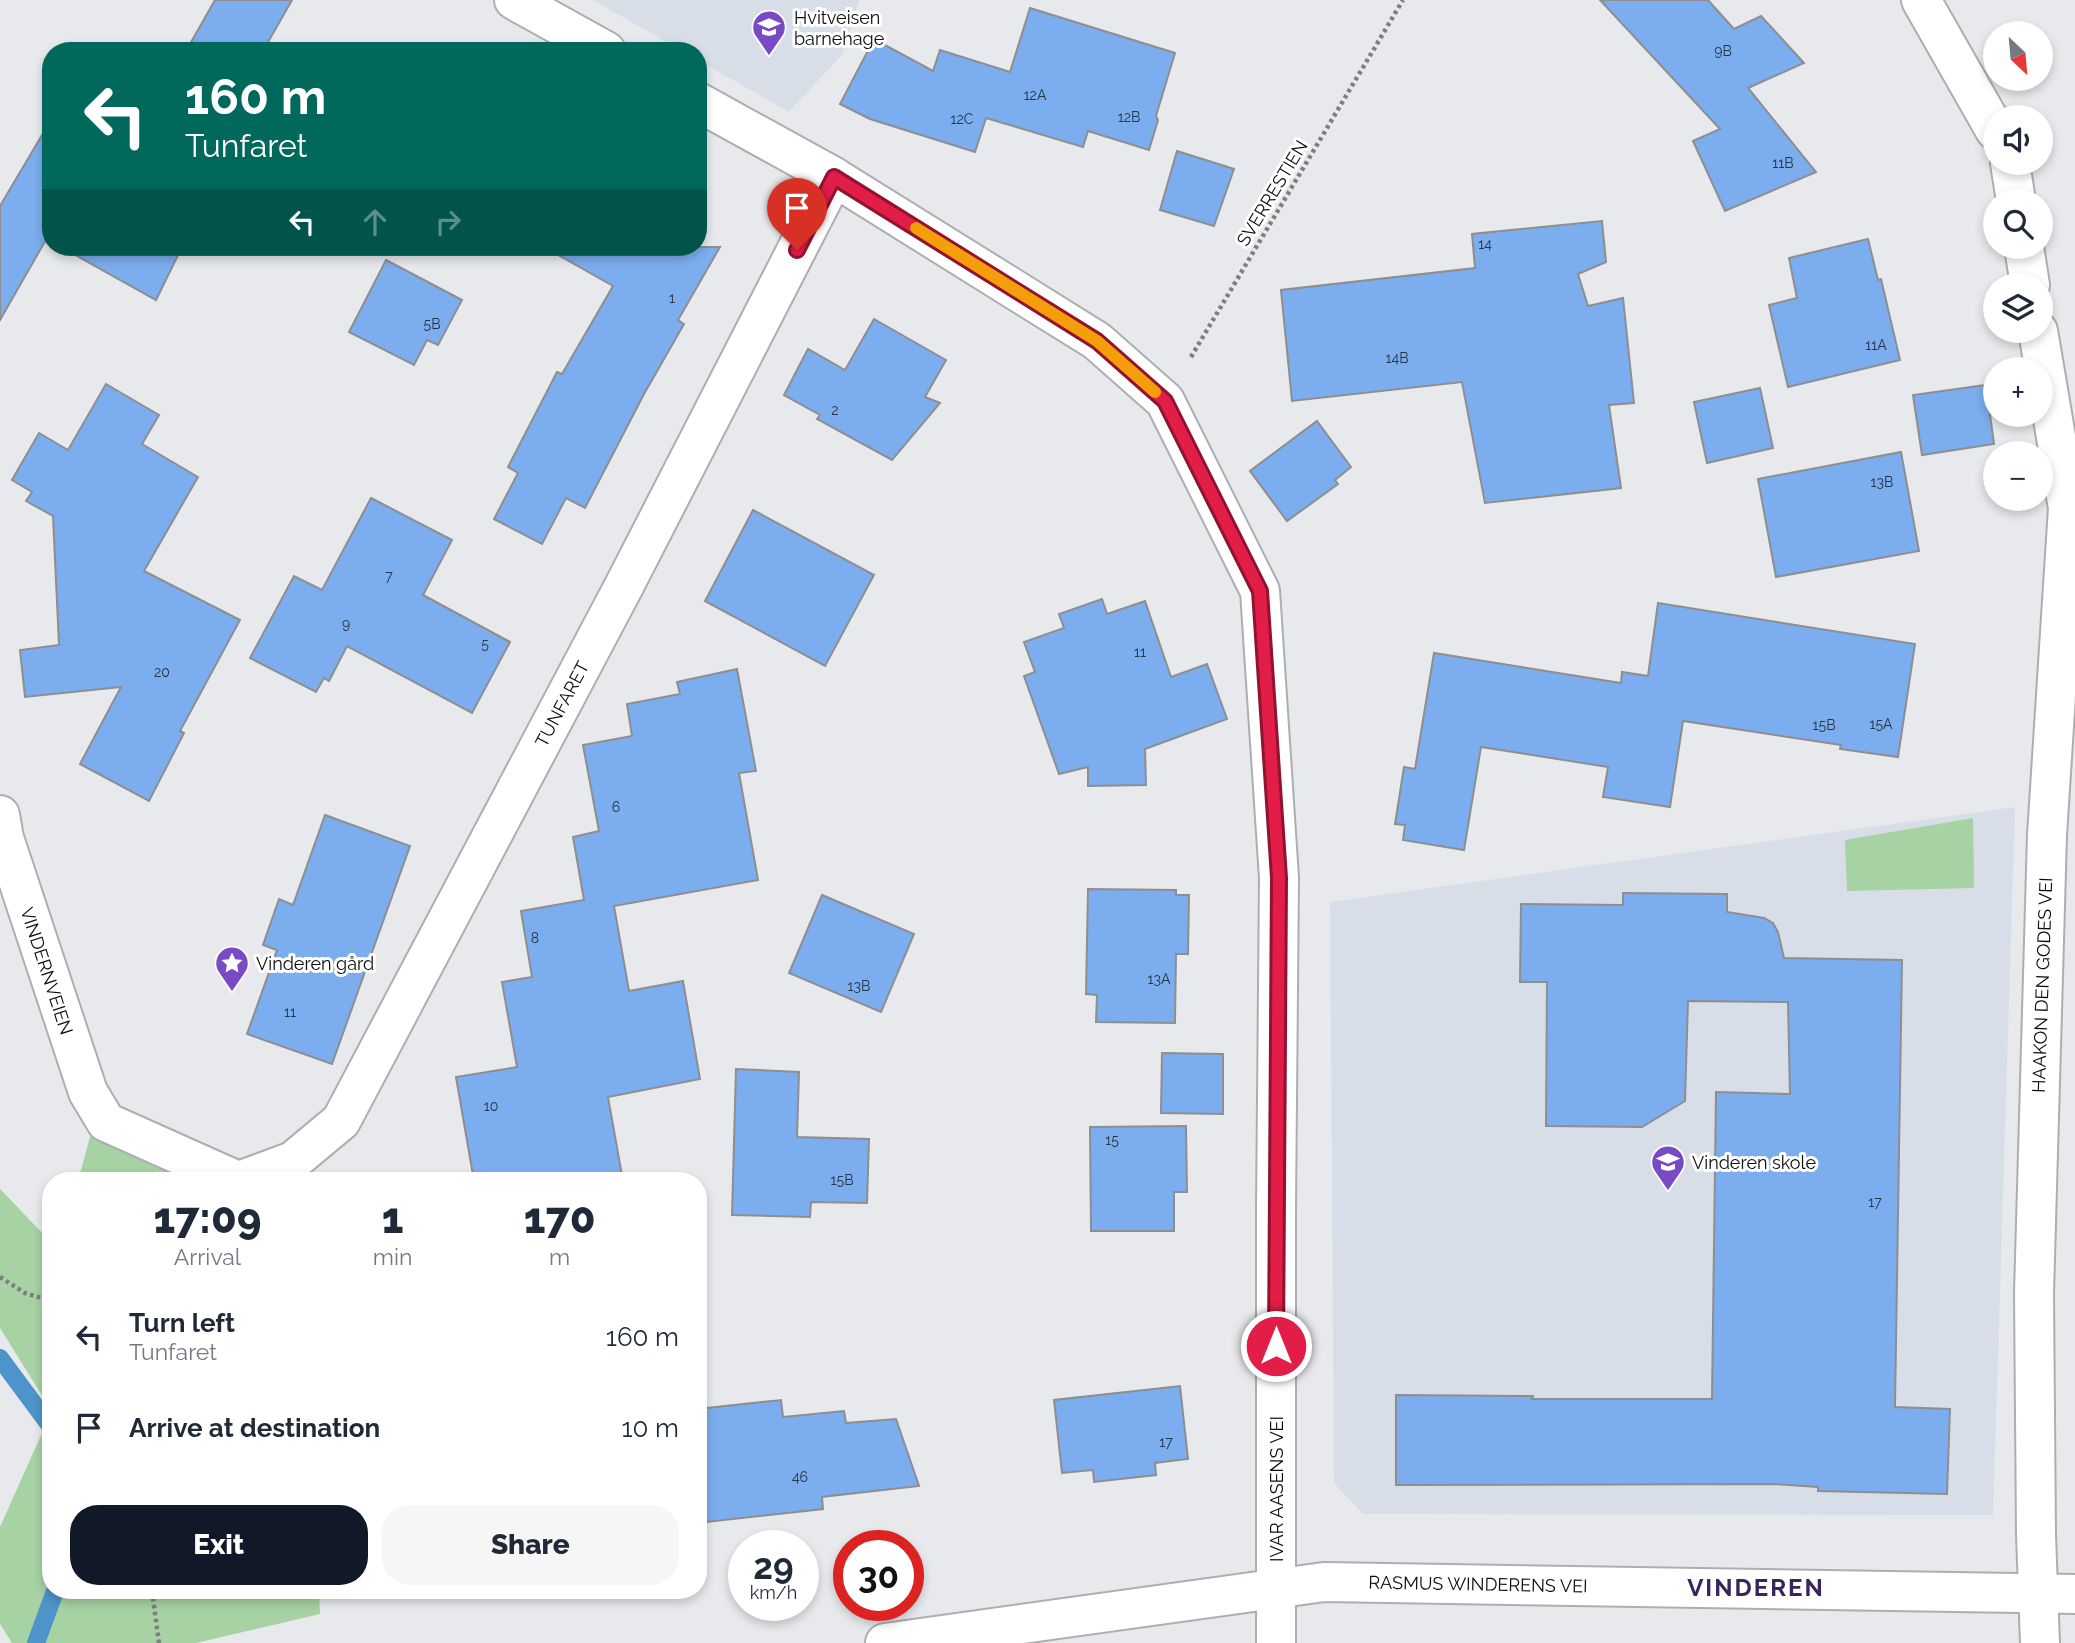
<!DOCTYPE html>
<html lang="en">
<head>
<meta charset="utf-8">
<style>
  :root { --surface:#fff; --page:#f6f6f7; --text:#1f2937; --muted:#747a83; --accent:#111827 }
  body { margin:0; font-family:Raleway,sans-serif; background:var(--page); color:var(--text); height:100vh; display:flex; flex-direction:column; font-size:26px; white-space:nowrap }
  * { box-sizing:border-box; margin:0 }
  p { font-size:23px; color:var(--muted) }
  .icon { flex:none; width:38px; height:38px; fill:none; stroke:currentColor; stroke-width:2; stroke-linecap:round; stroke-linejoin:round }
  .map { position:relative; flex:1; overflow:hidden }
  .drawer { position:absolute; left:42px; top:1172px; width:665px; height:427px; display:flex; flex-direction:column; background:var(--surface); border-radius:28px; box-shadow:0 4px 10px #0003 }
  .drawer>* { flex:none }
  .guide { position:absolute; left:42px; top:42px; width:665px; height:214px; border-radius:28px; box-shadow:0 4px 10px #0003; background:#00695c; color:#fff; overflow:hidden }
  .needle { width:46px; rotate:154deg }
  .controls { position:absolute; left:1983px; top:21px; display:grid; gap:14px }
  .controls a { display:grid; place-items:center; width:70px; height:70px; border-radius:50%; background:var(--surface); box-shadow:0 4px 10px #0003; font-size:35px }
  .speed { position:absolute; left:728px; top:1530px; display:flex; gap:14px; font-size:35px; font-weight:700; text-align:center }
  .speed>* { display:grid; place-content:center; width:91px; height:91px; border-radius:50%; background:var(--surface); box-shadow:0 4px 10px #0003; line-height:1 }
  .speed small { font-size:18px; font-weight:400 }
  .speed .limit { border:10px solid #d22; background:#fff; color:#111 }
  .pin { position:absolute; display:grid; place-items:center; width:60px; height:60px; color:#fff; margin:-72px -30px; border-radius:50% 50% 50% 0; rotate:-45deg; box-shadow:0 0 7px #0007 }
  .pin .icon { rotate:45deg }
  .me { position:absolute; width:77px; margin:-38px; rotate:0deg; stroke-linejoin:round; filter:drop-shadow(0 0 5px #0008) }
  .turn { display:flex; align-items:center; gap:24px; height:147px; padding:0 28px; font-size:32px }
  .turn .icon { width:91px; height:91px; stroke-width:2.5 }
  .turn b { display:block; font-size:49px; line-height:60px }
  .lanes { display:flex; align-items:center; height:66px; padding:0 28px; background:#0003; justify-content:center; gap:35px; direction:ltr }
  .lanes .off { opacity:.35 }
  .eta { display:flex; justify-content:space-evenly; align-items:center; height:119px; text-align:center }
  .eta b { font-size:42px; font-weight:800; line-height:49px }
  .cta { display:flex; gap:14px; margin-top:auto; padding:14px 28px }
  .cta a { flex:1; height:80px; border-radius:28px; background:var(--accent); color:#fff; font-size:28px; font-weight:800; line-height:80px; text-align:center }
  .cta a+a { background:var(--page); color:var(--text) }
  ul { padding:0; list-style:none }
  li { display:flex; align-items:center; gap:21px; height:91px; padding:0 28px }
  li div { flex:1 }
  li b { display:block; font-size:26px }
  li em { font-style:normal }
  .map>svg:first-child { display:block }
  .built { fill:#d8dee7 }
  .green { fill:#a6d2a4 }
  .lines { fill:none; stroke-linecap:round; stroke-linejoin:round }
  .stream { stroke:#4d94ca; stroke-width:18 }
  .building { fill:#7cadee; stroke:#8d8e90; stroke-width:2 }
  .minor-casing { stroke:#adaeb0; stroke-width:42 }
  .path { stroke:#7d7e80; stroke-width:4.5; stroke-dasharray:3.5 3.5; stroke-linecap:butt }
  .minor { stroke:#fff; stroke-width:38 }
  .route-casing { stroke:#92132f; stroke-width:18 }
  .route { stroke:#e11d48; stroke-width:12 }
  .slow { stroke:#f59e0b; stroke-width:12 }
  .labels { text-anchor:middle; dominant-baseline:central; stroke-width:6; stroke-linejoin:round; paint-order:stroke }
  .number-label { font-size:14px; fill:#273444 }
  .poi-label { font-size:18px; fill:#0b0c0c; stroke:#fff; text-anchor:start }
  .street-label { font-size:18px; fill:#0b0c0c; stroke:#fff }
  .district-label { font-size:24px; font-weight:bold; letter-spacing:2px; fill:#39245e; stroke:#fff }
</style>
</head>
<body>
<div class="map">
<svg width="2075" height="1643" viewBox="0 0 2075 1643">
  <rect width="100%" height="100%" fill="#e8e9ec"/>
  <!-- built -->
  <g class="built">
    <path d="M 593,0 L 859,0 L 842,55 L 789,112 L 698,60 L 698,51 L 682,51 Z"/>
    <path d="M 2015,807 L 1993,1515 L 1363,1514 L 1334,1483 L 1330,902 Z"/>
  </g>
  <!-- green -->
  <g class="green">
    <path d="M 1973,818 L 1974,888 L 1847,891 L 1845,840 Z"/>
    <path d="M 91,1133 L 208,1181 L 78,1181 Z"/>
    <path d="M 0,1189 L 51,1242 L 51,1410 L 0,1328 Z"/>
    <path d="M 51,1413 L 51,1591 L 319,1591 L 320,1614 L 196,1643 L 12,1643 L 0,1624 L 0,1527 Z"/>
  </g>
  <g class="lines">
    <!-- stream -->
    <g class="stream">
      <path d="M 0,1358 L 51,1427"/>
      <path d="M 36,1643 L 55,1591"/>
    </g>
  </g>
  <!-- building -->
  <g class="building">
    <path d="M 215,0 L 292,0 L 263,51 L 186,51 Z"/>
    <path d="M 1600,0 L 1708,0 L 1734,29 L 1761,16 L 1804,63 L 1748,88 L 1816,172 L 1725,211 L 1693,141 L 1720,129 Z"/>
    <path d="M 1030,8 L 1175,53 L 1156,116 L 1158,120 L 1149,150 L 1088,131 L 1083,147 L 986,118 L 975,152 L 870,119 L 840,104 L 874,39 L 933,71 L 940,50 L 1010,72 Z"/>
    <path d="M 51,120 L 51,231 L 0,320 L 0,206 Z"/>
    <path d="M 1177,151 L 1234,169 L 1214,226 L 1160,210 Z"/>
    <path d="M 1602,221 L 1606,262 L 1578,274 L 1588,306 L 1623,298 L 1634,403 L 1609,405 L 1621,488 L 1485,503 L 1462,382 L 1292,401 L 1281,290 L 1475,268 L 1472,234 Z"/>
    <path d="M 1868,239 L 1878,280 L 1881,279 L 1900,360 L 1788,387 L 1769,305 L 1797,298 L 1789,258 Z"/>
    <path d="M 61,247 L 182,247 L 156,300 Z"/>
    <path d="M 544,247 L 720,247 L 678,320 L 684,324 L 644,394 L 585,508 L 566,498 L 542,544 L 494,519 L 518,473 L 508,467 L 557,372 L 562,374 L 613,286 Z"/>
    <path d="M 386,260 L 462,300 L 438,345 L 427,340 L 414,365 L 349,332 Z"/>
    <path d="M 874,319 L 946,360 L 925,397 L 940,403 L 892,460 L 817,419 L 820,415 L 784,395 L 808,349 L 845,370 Z"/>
    <path d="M 106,384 L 159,415 L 142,444 L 198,477 L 144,571 L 240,620 L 180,731 L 184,733 L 149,801 L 80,764 L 121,687 L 25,697 L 20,650 L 59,645 L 53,516 L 26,501 L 32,492 L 12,480 L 39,433 L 68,450 Z"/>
    <path d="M 1986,385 L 1994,444 L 1922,455 L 1913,395 Z"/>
    <path d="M 1760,388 L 1773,448 L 1707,463 L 1694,402 Z"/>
    <path d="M 1317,421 L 1351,467 L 1335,480 L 1338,484 L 1287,521 L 1250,471 Z"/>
    <path d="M 1901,452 L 1919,551 L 1776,577 L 1758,479 Z"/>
    <path d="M 371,498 L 452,540 L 423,595 L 510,642 L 472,713 L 347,646 L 329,681 L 324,678 L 316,692 L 250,658 L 294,576 L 322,590 Z"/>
    <path d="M 753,510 L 874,575 L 825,666 L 705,601 Z"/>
    <path d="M 1102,599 L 1107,614 L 1145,601 L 1171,677 L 1207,664 L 1227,719 L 1145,749 L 1146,785 L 1088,786 L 1088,767 L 1059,774 L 1024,676 L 1035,672 L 1024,642 L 1064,628 L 1059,614 Z"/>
    <path d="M 1658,603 L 1915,644 L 1898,757 L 1840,749 L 1841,745 L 1683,721 L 1670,807 L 1603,797 L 1608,767 L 1481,747 L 1464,850 L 1403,840 L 1405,825 L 1395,824 L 1404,767 L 1415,769 L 1434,653 L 1621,683 L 1622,672 L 1648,676 Z"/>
    <path d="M 737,669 L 756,771 L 739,773 L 758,880 L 614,906 L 629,991 L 683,981 L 700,1079 L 608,1097 L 623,1181 L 474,1181 L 456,1077 L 517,1067 L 502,982 L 532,977 L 521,911 L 584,900 L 573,837 L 599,831 L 583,745 L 632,736 L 627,704 L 680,694 L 677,682 Z"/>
    <path d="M 325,815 L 410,846 L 332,1064 L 247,1034 L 277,950 L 263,945 L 279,899 L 293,905 Z"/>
    <path d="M 1088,889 L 1176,890 L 1176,895 L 1189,895 L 1188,954 L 1176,954 L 1175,1023 L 1096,1022 L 1097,995 L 1086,994 Z"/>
    <path d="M 1623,893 L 1727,894 L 1727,912 L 1764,918 L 1773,923 L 1778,932 L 1784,958 L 1902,960 L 1895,1407 L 1950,1409 L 1947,1494 L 1818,1491 L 1818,1487 L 1776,1484 L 1396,1485 L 1396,1395 L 1533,1396 L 1532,1399 L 1712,1399 L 1716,1092 L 1790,1094 L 1788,1002 L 1688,1001 L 1685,1101 L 1642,1127 L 1546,1126 L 1547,982 L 1520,982 L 1521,904 L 1623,905 Z"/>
    <path d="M 822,895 L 914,934 L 881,1012 L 789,973 Z"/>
    <path d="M 1162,1053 L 1223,1054 L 1223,1114 L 1161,1113 Z"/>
    <path d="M 736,1069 L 799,1072 L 797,1137 L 869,1139 L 867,1203 L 811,1202 L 810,1217 L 732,1215 Z"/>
    <path d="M 1186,1126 L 1187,1192 L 1174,1192 L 1174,1231 L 1091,1231 L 1090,1127 Z"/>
    <path d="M 1180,1386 L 1188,1459 L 1155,1463 L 1156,1475 L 1094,1482 L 1093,1470 L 1062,1473 L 1054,1400 Z"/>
    <path d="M 781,1400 L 783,1417 L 844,1411 L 846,1423 L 896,1419 L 919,1486 L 822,1497 L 823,1509 L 698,1523 L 698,1409 Z"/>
  </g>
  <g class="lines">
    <!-- minor casing -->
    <g class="minor-casing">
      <g id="minor">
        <path d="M 514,0 L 606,51"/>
        <path d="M 1921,0 L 1995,130"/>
        <path d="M 698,102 L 834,177 L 1097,341 L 1165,401 L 1260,591 L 1279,878 L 1276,1209 L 1276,1643"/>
        <path d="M 2010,163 L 2016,201"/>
        <path d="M 2024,247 L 2030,285"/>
        <path d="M 2038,331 L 2068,508 L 2047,835 L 2034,1293 L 2036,1535 L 2040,1643"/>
        <path d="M 0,815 L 4,838 L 88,1092 L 106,1122 L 238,1181"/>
        <path d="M 239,1181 L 293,1161 L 341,1121 L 624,586 L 834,177"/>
        <path d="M 885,1643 L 1324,1582 L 2075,1594"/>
      </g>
    </g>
    <!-- path -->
    <g class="path">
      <path d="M 1191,357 L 1403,0"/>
      <path d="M 0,1277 L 25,1293 L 51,1301"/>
      <path d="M 152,1591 L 159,1643"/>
    </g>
    <!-- minor -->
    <use href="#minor" class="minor"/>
  </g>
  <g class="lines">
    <!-- route casing -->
    <g class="route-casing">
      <path id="route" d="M 797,250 L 834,177 L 1097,341 L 1165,401 L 1260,591 L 1279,878 L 1276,1346"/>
    </g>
    <!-- route -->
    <use href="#route" class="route"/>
    <!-- slow -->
    <path class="slow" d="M 916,228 L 1097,341 L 1155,392"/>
  </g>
  <!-- icons -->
  <defs>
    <g id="school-pin" transform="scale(1.75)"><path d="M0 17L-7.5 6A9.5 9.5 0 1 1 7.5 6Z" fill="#784bc4" stroke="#fff"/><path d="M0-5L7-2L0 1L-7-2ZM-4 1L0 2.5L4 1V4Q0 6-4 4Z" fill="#fff"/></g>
    <g id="sight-pin" transform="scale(1.75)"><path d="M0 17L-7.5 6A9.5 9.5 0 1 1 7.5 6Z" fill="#784bc4" stroke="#fff"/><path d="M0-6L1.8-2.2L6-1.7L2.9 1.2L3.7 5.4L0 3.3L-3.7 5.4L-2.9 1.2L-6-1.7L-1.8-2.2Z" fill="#fff"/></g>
  </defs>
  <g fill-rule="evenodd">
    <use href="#school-pin" x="769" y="27"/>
    <use href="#sight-pin" x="232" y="963"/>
    <use href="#school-pin" x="1668" y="1162"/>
  </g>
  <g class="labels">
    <!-- number labels -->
    <g class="number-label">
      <text x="1723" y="51">9B</text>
      <text x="1035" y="95">12A</text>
      <text x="1129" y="117">12B</text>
      <text x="962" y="119">12C</text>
      <text x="1783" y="163">11B</text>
      <text x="1485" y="244">14</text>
      <text x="672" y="298">1</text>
      <text x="432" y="324">5B</text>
      <text x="1876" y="345">11A</text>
      <text x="1397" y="358">14B</text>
      <text x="835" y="410">2</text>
      <text x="1882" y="482">13B</text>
      <text x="389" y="576">7</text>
      <text x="346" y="624">9</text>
      <text x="485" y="644">5</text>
      <text x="1140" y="652">11</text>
      <text x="162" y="672">20</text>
      <text x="1881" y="724">15A</text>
      <text x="1824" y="725">15B</text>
      <text x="616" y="807">6</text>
      <text x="535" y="938">8</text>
      <text x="1159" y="979">13A</text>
      <text x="859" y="986">13B</text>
      <text x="290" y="1012">11</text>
      <text x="491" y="1106">10</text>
      <text x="1112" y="1140">15</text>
      <text x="842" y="1180">15B</text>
      <text x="1875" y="1202">17</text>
      <text x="1166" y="1442">17</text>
      <text x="800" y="1477">46</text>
    </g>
    <!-- poi labels -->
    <g class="poi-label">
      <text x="794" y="17">Hvitveisen<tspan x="794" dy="21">barnehage</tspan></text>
      <text x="256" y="963">Vinderen gård</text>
      <text x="1692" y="1162">Vinderen skole</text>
    </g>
    <!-- street labels -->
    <g class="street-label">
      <text transform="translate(1272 193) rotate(-59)">SVERRESTIEN</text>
      <text transform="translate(562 704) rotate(-62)">TUNFARET</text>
      <text transform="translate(47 971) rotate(72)">VINDERNVEIEN</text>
      <text transform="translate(2042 985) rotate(-88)">HAAKON DEN GODES VEI</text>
      <text transform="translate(1276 1489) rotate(-90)">IVAR AASENS VEI</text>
      <text transform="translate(1478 1584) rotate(1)">RASMUS WINDERENS VEI</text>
    </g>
    <!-- district labels -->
    <g class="district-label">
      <text x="1756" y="1587">VINDEREN</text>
    </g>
  </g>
</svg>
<div class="controls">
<a><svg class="needle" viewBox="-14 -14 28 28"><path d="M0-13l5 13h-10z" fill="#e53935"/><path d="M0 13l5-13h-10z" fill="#747a83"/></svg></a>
<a><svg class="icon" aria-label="sound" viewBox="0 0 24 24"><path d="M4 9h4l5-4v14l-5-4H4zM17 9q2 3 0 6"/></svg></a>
<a><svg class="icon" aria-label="search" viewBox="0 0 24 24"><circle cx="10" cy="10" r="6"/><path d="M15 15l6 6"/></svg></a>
<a><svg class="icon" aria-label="layers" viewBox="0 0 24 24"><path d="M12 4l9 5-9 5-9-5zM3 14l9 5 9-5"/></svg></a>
<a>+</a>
<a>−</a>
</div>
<div class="speed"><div>29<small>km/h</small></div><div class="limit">30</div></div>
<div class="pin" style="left:797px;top:250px;background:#d93025"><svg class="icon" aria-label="arrive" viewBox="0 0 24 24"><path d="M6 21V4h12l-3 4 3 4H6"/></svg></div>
<svg class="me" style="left:1276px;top:1346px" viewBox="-20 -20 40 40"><circle r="17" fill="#e11d48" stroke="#fff" stroke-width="3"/><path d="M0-11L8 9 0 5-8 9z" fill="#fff"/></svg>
<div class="guide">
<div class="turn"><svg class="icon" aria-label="left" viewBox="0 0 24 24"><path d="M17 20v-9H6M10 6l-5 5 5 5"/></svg><div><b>160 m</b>Tunfaret</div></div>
<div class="lanes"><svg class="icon" aria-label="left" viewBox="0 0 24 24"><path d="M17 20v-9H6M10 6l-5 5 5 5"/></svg><svg class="icon off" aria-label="ahead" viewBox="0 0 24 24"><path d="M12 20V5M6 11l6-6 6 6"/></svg><svg class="icon off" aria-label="right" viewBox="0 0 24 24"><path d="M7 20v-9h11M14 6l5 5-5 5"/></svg></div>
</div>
<section class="drawer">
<div class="eta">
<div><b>17:09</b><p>Arrival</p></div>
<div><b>1</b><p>min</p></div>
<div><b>170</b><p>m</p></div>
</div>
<ul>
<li><svg class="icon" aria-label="left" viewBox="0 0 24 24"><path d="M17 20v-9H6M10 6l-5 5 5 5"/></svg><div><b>Turn left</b><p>Tunfaret</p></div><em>160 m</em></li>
<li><svg class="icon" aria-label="arrive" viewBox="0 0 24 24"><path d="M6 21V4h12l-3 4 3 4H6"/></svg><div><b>Arrive at destination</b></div><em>10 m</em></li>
</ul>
<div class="cta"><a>Exit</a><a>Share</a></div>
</section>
</div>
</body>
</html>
